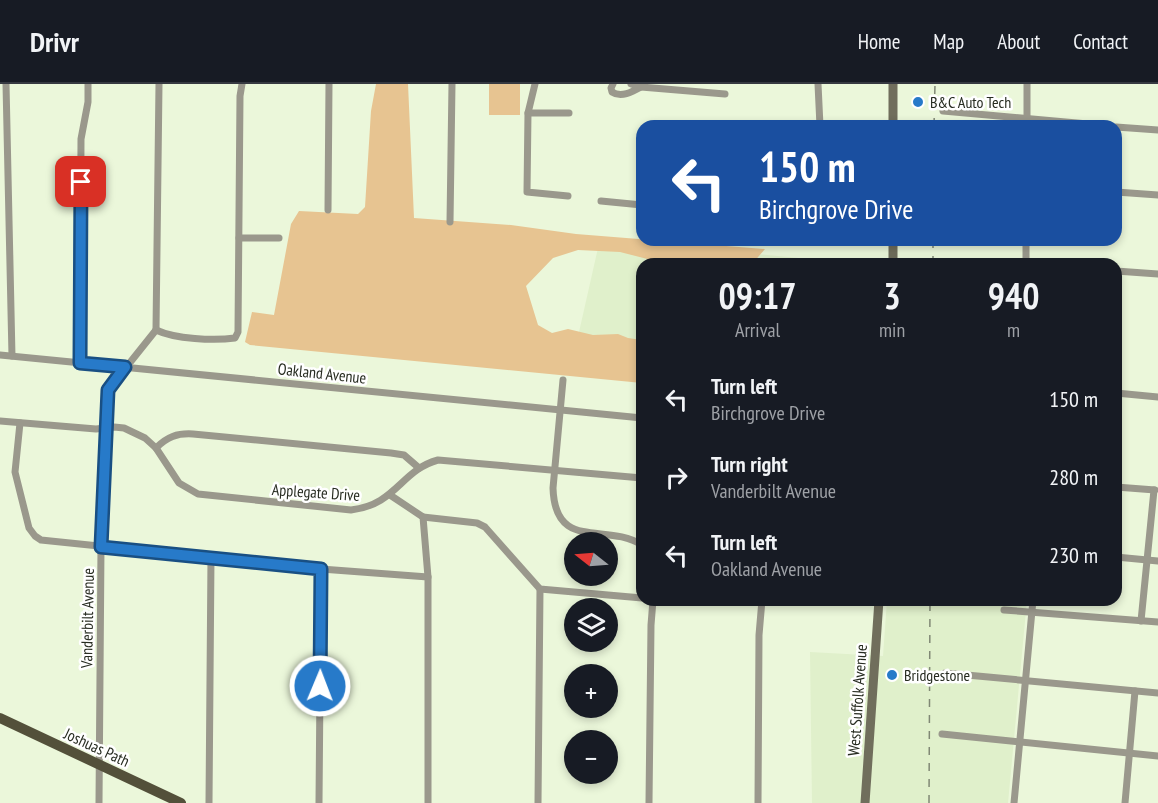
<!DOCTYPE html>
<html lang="en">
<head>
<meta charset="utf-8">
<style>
  :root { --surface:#171b24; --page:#20242c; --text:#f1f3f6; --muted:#9ea1a6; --line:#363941 }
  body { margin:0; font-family:"PT Sans Narrow",sans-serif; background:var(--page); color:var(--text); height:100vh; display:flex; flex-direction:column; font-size:22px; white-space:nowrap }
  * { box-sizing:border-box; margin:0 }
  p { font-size:20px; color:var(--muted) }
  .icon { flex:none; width:33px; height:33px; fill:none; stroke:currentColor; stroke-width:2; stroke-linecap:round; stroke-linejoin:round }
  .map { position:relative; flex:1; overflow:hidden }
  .drawer { position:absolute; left:636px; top:174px; width:486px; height:348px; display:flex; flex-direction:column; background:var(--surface); border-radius:18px; box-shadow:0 3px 9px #0003 }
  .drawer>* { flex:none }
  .hud { position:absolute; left:636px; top:36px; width:486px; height:126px; border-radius:18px; box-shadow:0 3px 9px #0003; background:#1a4fa0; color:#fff; overflow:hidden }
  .needle { width:39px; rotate:287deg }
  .buttons { position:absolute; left:564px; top:448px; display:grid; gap:12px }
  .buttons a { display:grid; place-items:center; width:54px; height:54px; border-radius:50%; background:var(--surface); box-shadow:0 3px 9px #0003; font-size:30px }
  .pin { position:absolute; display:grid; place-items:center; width:51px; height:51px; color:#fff; margin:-26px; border-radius:12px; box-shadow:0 3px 9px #0006 }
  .me { position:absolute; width:66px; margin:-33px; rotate:1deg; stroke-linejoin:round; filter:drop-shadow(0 0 4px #0008) }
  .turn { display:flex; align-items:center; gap:21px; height:126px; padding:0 24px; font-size:27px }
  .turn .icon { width:78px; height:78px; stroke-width:2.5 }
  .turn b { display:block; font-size:42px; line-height:51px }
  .eta { display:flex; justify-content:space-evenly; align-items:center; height:102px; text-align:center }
  .eta b { font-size:36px; font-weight:700; line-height:42px }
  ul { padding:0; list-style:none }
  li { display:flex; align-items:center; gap:18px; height:78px; padding:0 24px }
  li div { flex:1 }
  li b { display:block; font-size:22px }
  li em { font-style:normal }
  header { display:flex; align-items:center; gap:36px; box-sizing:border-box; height:84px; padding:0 30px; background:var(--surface); border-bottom:2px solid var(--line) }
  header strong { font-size:28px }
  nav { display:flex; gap:33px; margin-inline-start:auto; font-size:21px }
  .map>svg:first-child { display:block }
  .built { fill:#e0f0cb }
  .green { fill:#e7c491 }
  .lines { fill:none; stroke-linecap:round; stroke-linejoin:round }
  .minor { stroke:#9a988c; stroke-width:7 }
  .secondary { stroke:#706e5c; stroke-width:9 }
  .primary { stroke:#53503a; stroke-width:10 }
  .rail { stroke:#808875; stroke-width:1.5; stroke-dasharray:8 8; stroke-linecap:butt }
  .route-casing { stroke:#194f83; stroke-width:15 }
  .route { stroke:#277ac9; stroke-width:10 }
  .poi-dot { fill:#277ac9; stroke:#fff; stroke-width:2 }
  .labels { text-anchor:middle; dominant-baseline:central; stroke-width:5; stroke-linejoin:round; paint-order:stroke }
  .poi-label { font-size:16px; fill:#272c21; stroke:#fff; text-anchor:start }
  .street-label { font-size:16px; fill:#272c21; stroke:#fff }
</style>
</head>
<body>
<header>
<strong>Drivr</strong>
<nav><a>Home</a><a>Map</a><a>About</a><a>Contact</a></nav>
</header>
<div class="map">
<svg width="1158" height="719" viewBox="0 0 1158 719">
  <rect width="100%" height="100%" fill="#ebf7da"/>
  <!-- built -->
  <g class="built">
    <path d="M 600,155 L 861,180 L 642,180 L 642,264 L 577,257 Z"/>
    <path d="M 887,516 L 1027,516 L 1008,719 L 812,719 L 810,568 L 883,572 Z"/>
  </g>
  <!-- green -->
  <g class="green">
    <path d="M 376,0 L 408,0 L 414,134 L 511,141 L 576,150 L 765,165 L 752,180 L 667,180 L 620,168 L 578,166 L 553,174 L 526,202 L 538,241 L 552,249 L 568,245 L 593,251 L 618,250 L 628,254 L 642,256 L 642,299 L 250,261 L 245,258 L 252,228 L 274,231 L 291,140 L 299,127 L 358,130 L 365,123 L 371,27 Z"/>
    <rect x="489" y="0" width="31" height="31"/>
  </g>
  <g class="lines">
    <!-- minor -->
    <g class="minor">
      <path d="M 6,0 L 12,272"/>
      <path d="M 535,0 L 528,29 L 527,108 L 568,112"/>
      <path d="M 613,0 L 611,4 L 612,8 C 621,14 632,8 641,3"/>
      <path d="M 631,0 L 641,3 L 725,10"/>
      <path d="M 818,0 L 820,42"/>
      <path d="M 943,27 L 1110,42"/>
      <path d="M 528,29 L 569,29"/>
      <path d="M 1027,42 L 1027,0"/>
      <path d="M 1116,43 L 1158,46"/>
      <path d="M 1116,108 L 1158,111"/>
      <path d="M 601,117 L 642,121"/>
      <path d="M 328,126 L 329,0"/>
      <path d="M 450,138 L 452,0"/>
      <path d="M 239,154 L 279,154"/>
      <path d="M 1026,179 L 1036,180"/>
      <path d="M 1026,180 L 1026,156"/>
      <path d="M 1116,187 L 1158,190"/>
      <path d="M 156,246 C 175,255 214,257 235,254 L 238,248 L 240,12 L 242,0"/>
      <path d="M 156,246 L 159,0"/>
      <path d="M 0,271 L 642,334"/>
      <path d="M 80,279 L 81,55 L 88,18 L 88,0"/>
      <path d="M 563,296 L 553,404 C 555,468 606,438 642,461"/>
      <path d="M 1116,309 L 1158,313"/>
      <path d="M 0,337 L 96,345 L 114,343 L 124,344 L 145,354 L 156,364 L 179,399 L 198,410 L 351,426 C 396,421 401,386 438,376 L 642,394"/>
      <path d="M 20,339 L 15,388 L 29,444 L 35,452 L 41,456 L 321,485 L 428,493"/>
      <path d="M 156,364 C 167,353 177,349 193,350 L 391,369 L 404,371 L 419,384"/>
      <path d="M 1116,403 L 1155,406"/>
      <path d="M 390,411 L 423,433 L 428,493 L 428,719"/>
      <path d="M 423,433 L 477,439 L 485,443 L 540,505 L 642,514"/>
      <path d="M 1116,473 L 1158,477"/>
      <path d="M 1004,526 L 1158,538"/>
      <path d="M 1141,537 L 1154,406"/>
      <path d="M 945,589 L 1158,609"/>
      <path d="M 942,650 L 1158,672"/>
      <path d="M 99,719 L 101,463 L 108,306 L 156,246"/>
      <path d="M 209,719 L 211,473"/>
      <path d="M 319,719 L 321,485"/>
      <path d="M 538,719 L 540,505"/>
      <path d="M 649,719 L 651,541 L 653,516"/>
      <path d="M 758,719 L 759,551 L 762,516"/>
      <path d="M 1014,719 L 1033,516"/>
      <path d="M 1125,719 L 1135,607"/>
    </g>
    <!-- secondary -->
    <g class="secondary">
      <path d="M 893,42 L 893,0"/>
      <path d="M 893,180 L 893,156"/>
      <path d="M 865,719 L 879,516"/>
    </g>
    <!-- primary -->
    <path class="primary" d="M 0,634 L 181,719"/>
    <!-- rail -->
    <g class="rail">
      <path d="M 934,42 L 935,0"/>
      <path d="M 933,180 L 933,156"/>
      <path d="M 929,719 L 930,516"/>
    </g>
  </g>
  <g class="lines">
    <!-- route casing -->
    <g class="route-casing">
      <path id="route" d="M 81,98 L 80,279 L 125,283 L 108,306 L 101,463 L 321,485 L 320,602"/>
    </g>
    <!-- route -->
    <use href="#route" class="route"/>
  </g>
  <!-- markers -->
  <g class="poi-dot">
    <circle cx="918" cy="18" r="6"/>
    <circle cx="892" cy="591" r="6"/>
  </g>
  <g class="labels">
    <!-- poi labels -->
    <g class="poi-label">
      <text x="930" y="18">B&amp;C Auto Tech</text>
      <text x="904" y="591">Bridgestone</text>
    </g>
    <!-- street labels -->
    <g class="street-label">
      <text transform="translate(322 289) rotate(6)">Oakland Avenue</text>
      <text transform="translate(316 408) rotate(4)">Applegate Drive</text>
      <text transform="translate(87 534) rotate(-89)">Vanderbilt Avenue</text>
      <text transform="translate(857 616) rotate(-86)">West Suffolk Avenue</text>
      <text transform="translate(97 663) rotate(25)">Joshuas Path</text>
    </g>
  </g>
</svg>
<div class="buttons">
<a><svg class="needle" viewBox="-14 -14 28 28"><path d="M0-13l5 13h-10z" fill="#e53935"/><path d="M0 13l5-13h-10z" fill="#9ea1a6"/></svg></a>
<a><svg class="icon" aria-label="layers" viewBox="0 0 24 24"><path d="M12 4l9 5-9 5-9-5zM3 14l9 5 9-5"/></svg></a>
<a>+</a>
<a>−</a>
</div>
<div class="pin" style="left:81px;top:98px;background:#d93025"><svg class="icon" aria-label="arrive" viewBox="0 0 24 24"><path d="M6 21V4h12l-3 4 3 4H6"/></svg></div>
<svg class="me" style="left:320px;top:602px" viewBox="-20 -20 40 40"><circle r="17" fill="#277ac9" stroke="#fff" stroke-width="3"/><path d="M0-11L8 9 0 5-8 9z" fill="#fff"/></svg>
<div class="hud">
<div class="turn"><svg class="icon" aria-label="left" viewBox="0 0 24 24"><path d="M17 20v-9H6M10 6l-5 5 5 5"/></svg><div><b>150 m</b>Birchgrove Drive</div></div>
</div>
<section class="drawer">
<div class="eta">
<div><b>09:17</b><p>Arrival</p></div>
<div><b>3</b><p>min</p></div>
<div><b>940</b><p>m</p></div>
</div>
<ul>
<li><svg class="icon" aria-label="left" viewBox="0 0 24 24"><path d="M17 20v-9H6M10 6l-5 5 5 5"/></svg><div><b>Turn left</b><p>Birchgrove Drive</p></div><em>150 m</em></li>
<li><svg class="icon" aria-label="right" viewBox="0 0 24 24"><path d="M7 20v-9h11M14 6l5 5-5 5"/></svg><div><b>Turn right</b><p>Vanderbilt Avenue</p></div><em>280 m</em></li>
<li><svg class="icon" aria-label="left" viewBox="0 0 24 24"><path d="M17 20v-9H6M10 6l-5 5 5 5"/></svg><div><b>Turn left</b><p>Oakland Avenue</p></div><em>230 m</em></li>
</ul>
</section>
</div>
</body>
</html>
